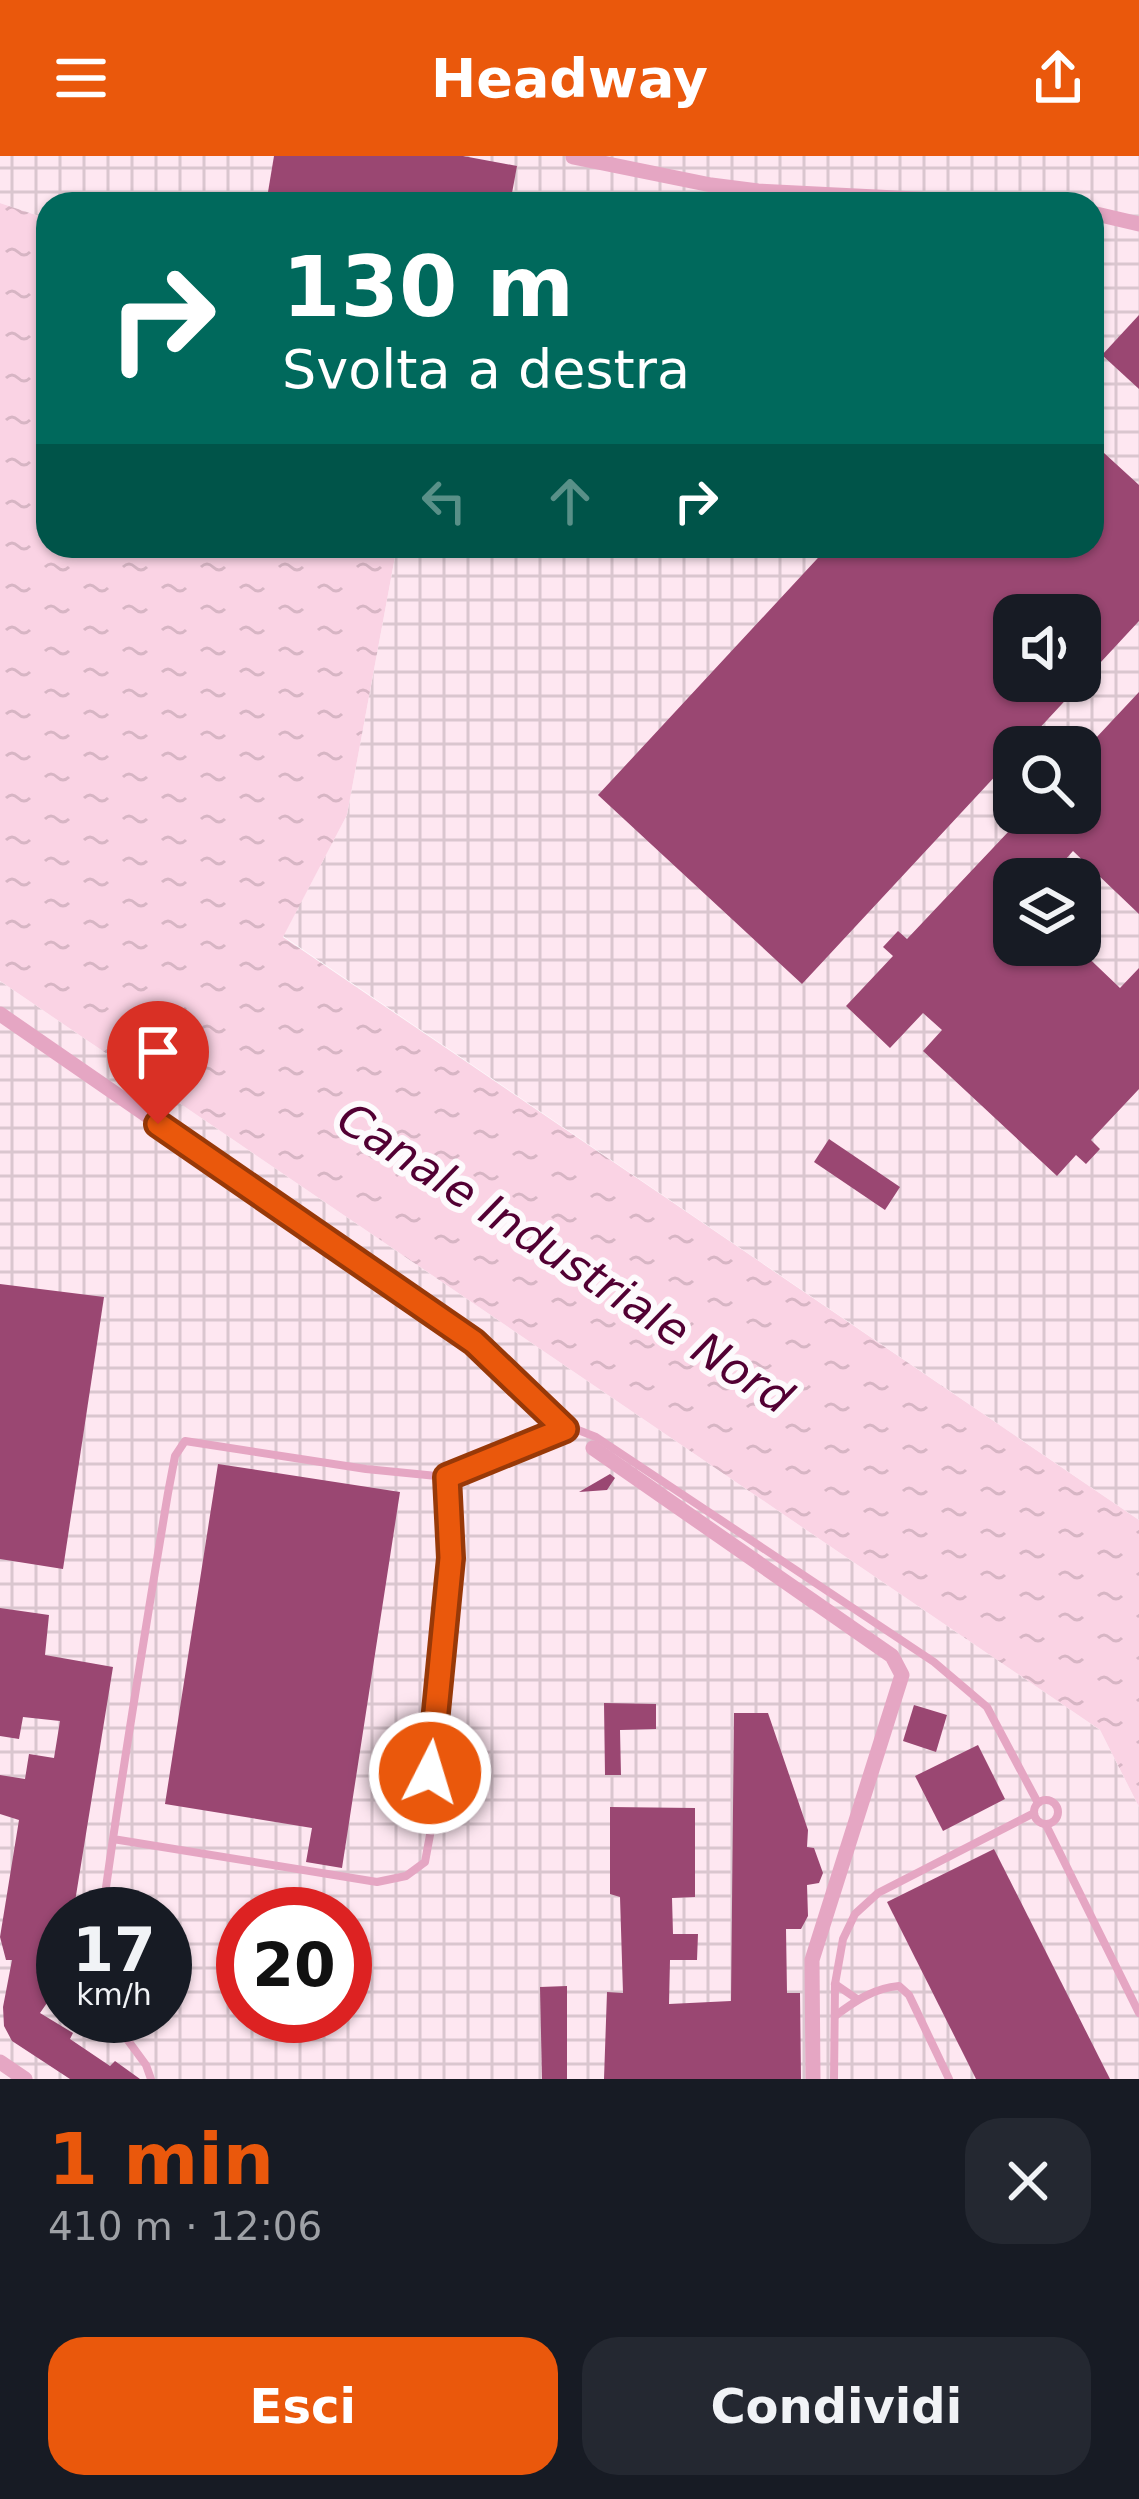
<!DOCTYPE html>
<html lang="it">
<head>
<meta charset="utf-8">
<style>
  :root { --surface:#171b24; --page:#242831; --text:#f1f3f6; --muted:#9ea1a6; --accent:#ea580c }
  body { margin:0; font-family:"DejaVu Sans",sans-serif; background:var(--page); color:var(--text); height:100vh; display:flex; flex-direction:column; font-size:45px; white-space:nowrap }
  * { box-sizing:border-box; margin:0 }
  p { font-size:39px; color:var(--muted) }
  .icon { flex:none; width:66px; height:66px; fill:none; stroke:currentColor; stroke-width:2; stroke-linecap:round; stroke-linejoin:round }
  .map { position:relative; height:1923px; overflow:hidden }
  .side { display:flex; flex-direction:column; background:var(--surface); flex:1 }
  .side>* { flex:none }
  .guide { position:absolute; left:36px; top:36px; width:1068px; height:366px; border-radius:36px; box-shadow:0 3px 9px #0004; background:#00695c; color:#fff; overflow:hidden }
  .fabs { position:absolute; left:993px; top:438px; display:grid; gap:24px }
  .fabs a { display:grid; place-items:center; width:108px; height:108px; border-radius:24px; background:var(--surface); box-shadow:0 3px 9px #0004; font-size:60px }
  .speed { position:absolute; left:36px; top:1731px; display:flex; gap:24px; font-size:60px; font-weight:700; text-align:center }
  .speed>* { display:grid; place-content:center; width:156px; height:156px; border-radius:50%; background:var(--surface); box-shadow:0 3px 9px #0004; line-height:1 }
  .speed small { font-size:30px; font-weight:400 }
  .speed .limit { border:18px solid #d22; background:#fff; color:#111 }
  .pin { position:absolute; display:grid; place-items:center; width:102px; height:102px; color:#fff; margin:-123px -51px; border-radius:50% 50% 50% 0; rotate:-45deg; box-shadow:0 0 12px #0007 }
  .pin .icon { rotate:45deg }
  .me { position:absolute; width:132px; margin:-66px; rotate:5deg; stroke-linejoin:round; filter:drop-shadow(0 0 9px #0008) }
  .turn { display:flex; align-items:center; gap:42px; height:252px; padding:0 48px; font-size:54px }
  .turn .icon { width:156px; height:156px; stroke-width:2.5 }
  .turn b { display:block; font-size:84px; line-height:102px }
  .lanes { display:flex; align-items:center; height:114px; padding:0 48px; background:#0003; justify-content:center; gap:60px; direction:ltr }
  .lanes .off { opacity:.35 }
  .round { display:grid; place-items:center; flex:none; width:126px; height:126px; border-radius:36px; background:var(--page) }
  .head { display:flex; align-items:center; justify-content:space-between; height:204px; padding:0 48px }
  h1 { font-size:72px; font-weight:700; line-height:90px; color:var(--accent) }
  .action { display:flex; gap:24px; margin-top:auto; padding:24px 48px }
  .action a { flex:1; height:138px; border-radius:36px; background:var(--accent); color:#fff; font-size:48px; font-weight:700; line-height:138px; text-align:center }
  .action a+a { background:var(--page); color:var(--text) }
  header { display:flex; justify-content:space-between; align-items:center; height:156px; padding:0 48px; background:var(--accent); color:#fff; font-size:54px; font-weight:700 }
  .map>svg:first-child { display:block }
  .industrial { fill:url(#industrial-grid); fill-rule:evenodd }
  .water { fill:url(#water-ripples) }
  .building { fill:#9a4772; fill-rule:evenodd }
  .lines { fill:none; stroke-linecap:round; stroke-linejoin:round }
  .service { stroke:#e5a6c3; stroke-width:8 }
  .minor { stroke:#e5a6c3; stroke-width:15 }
  .route-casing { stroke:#983908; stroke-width:30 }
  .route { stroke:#ea580c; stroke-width:21 }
  .labels { text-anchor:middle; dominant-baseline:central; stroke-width:12; stroke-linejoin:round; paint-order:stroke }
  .water-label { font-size:45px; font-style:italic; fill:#520033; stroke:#fdfafc }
</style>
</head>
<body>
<header><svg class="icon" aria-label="menu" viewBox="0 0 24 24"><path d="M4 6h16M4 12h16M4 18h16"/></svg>Headway<svg class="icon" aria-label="share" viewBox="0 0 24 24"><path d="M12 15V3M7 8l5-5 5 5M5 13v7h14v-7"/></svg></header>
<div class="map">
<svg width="1139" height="1923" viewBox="0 0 1139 1923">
  <defs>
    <pattern id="industrial-grid" width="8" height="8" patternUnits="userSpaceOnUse" patternTransform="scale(3)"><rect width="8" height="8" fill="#fee7f1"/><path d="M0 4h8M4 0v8" fill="none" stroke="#dac6cf"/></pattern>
    <pattern id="water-ripples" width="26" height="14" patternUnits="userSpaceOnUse" patternTransform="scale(3)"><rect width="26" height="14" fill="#fad3e4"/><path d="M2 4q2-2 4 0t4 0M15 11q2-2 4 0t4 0" fill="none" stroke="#d7b5c4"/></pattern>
  </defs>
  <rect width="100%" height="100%" fill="#fdfafc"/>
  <!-- industrial -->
  <g class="industrial">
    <path d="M 0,0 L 1139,0 L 1139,1364 L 283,780 L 347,659 L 397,390 L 1092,390 L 1092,48 L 48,48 L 48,63 L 0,47 ZM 1014,459 L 1080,459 L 1080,525 L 1014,525 ZM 1014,591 L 1080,591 L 1080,657 L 1014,657 ZM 1014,723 L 1080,723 L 1080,789 L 1014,789 Z"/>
    <path d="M 0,825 L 1100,1574 L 1139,1651 L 1139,1923 L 0,1923 ZM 63,1758 L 165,1758 L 165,1860 L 63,1860 ZM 243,1758 L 345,1758 L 345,1860 L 243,1860 Z"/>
  </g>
  <!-- water -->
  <path class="water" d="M 0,47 L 48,63 L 48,390 L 397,390 L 347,659 L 283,781 L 1139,1364 L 1139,1651 L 1100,1574 L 0,825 Z"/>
  <!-- building -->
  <g class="building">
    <path d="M 274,0 L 463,0 L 517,10 L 510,48 L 266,48 Z"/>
    <path d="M 1139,159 L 1139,233 L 1102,199 Z"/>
    <path d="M 1092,286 L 1139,329 L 1139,465 L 1022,591 L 1014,591 L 1014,600 L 802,828 L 598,639 L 829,390 L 1092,390 ZM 1014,459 L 1080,459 L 1080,525 L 1014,525 Z"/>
    <path d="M 1139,536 L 1139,758 L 1073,695 L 1048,723 L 1014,723 L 1014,789 L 1075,789 L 1120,832 L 1139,812 L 1139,933 L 1091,984 L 1100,993 L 1086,1008 L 1076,999 L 1057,1020 L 923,895 L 942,874 L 923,857 L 890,892 L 846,850 L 893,800 L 883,791 L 898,775 L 907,783 L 1026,657 L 1080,657 L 1080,599 Z"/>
    <path d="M 829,983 L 900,1031 L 885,1054 L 814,1006 Z"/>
    <path d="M 0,1128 L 104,1141 L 63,1413 L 0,1403 Z"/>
    <path d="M 218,1308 L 400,1336 L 342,1712 L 306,1706 L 312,1672 L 165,1648 Z"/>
    <path d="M 610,1318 L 615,1322 L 607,1334 L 579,1336 Z"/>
    <path d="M 0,1452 L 49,1459 L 45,1499 L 113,1511 L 73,1758 L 63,1758 L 63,1824 L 40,1857 L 73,1877 L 70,1883 L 110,1910 L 115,1905 L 140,1923 L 70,1923 L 12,1885 L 4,1870 L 3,1851 L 12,1804 L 6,1804 L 0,1781 L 19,1664 L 0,1658 L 0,1619 L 25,1623 L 29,1598 L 54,1602 L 60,1565 L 23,1561 L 19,1583 L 0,1580 Z"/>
    <path d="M 604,1547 L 656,1548 L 656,1573 L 620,1574 L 621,1619 L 605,1619 Z"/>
    <path d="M 914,1549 L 947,1559 L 936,1596 L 903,1585 Z"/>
    <path d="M 734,1557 L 768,1557 L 808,1674 L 807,1691 L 814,1692 L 823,1717 L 819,1727 L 807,1729 L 808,1760 L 801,1773 L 786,1773 L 787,1837 L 800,1837 L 801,1923 L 604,1923 L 607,1836 L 623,1837 L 620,1741 L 610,1738 L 610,1651 L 695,1652 L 695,1741 L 672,1742 L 673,1778 L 698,1778 L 697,1804 L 670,1804 L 669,1848 L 731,1845 Z"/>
    <path d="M 978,1589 L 1005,1643 L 943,1675 L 915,1620 Z"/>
    <path d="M 994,1693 L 1110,1923 L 976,1923 L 887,1746 Z"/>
    <path d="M 567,1830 L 567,1923 L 542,1923 L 540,1831 Z"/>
  </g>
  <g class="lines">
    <!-- service -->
    <g class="service">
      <path d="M 447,1321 L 565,1273 L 578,1274 L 596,1281 L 934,1506 L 987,1551 L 1038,1647"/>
      <circle cx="1046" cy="1656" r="12"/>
      <path d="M 1046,1669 L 1139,1857"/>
      <path d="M 103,1758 L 103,1753 C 122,1614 145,1475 168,1337 L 175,1300 L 185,1285 L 366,1313 L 447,1321 L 451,1403 L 430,1617 L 432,1668 L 425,1706 L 406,1720 L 377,1726 L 113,1683"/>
      <path d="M 835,1828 L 857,1843"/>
      <path d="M 110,1860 L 146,1909 L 151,1923"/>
      <path d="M 835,1860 C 855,1845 874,1832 899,1830 L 909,1839 L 949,1923"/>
      <path d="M 834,1923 L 835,1828 L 843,1783 L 855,1758 L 878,1737 L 1034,1657"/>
    </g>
    <!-- minor -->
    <g class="minor">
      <path d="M 573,1 L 711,29 L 758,35 L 1015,48"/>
      <path d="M 1092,57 L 1139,68"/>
      <path d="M 0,858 L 474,1185 L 565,1273"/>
      <path d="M 593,1292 L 892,1500 L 902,1519 L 812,1804 L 813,1923"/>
      <path d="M 0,1906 L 25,1923"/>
    </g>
  </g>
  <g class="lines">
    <!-- route casing -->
    <g class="route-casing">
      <path id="route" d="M 158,968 L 474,1186 L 565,1273 L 447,1321 L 451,1402 L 430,1617"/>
    </g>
    <!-- route -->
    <use href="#route" class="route"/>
  </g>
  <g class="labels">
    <!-- water labels -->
    <g class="water-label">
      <text transform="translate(565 1102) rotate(33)">Canale Industriale Nord</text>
    </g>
  </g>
</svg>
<div class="fabs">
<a><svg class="icon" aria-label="sound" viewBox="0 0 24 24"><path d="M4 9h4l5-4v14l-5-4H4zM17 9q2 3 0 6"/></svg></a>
<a><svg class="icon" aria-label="search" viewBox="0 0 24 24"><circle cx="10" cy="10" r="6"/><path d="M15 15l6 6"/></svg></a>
<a><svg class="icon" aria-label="layers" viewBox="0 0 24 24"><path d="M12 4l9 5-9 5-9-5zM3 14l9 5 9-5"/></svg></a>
</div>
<div class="speed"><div>17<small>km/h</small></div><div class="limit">20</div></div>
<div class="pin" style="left:158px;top:968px;background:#d93025"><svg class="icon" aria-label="arrive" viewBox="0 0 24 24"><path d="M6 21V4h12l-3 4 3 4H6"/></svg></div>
<svg class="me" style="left:430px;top:1617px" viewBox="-20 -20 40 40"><circle r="17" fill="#ea580c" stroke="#fff" stroke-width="3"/><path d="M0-11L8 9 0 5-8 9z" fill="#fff"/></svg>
<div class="guide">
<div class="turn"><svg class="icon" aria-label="right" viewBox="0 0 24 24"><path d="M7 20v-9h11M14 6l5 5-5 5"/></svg><div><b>130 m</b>Svolta a destra</div></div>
<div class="lanes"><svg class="icon off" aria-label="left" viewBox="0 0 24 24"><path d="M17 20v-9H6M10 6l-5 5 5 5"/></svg><svg class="icon off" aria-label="ahead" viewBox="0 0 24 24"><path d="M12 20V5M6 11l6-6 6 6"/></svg><svg class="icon" aria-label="right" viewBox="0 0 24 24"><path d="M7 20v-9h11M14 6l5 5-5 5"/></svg></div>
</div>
</div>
<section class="side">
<div class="head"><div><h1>1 min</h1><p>410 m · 12:06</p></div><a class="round"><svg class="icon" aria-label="close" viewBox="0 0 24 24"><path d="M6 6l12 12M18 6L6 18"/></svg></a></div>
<div class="action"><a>Esci</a><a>Condividi</a></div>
</section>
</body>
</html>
